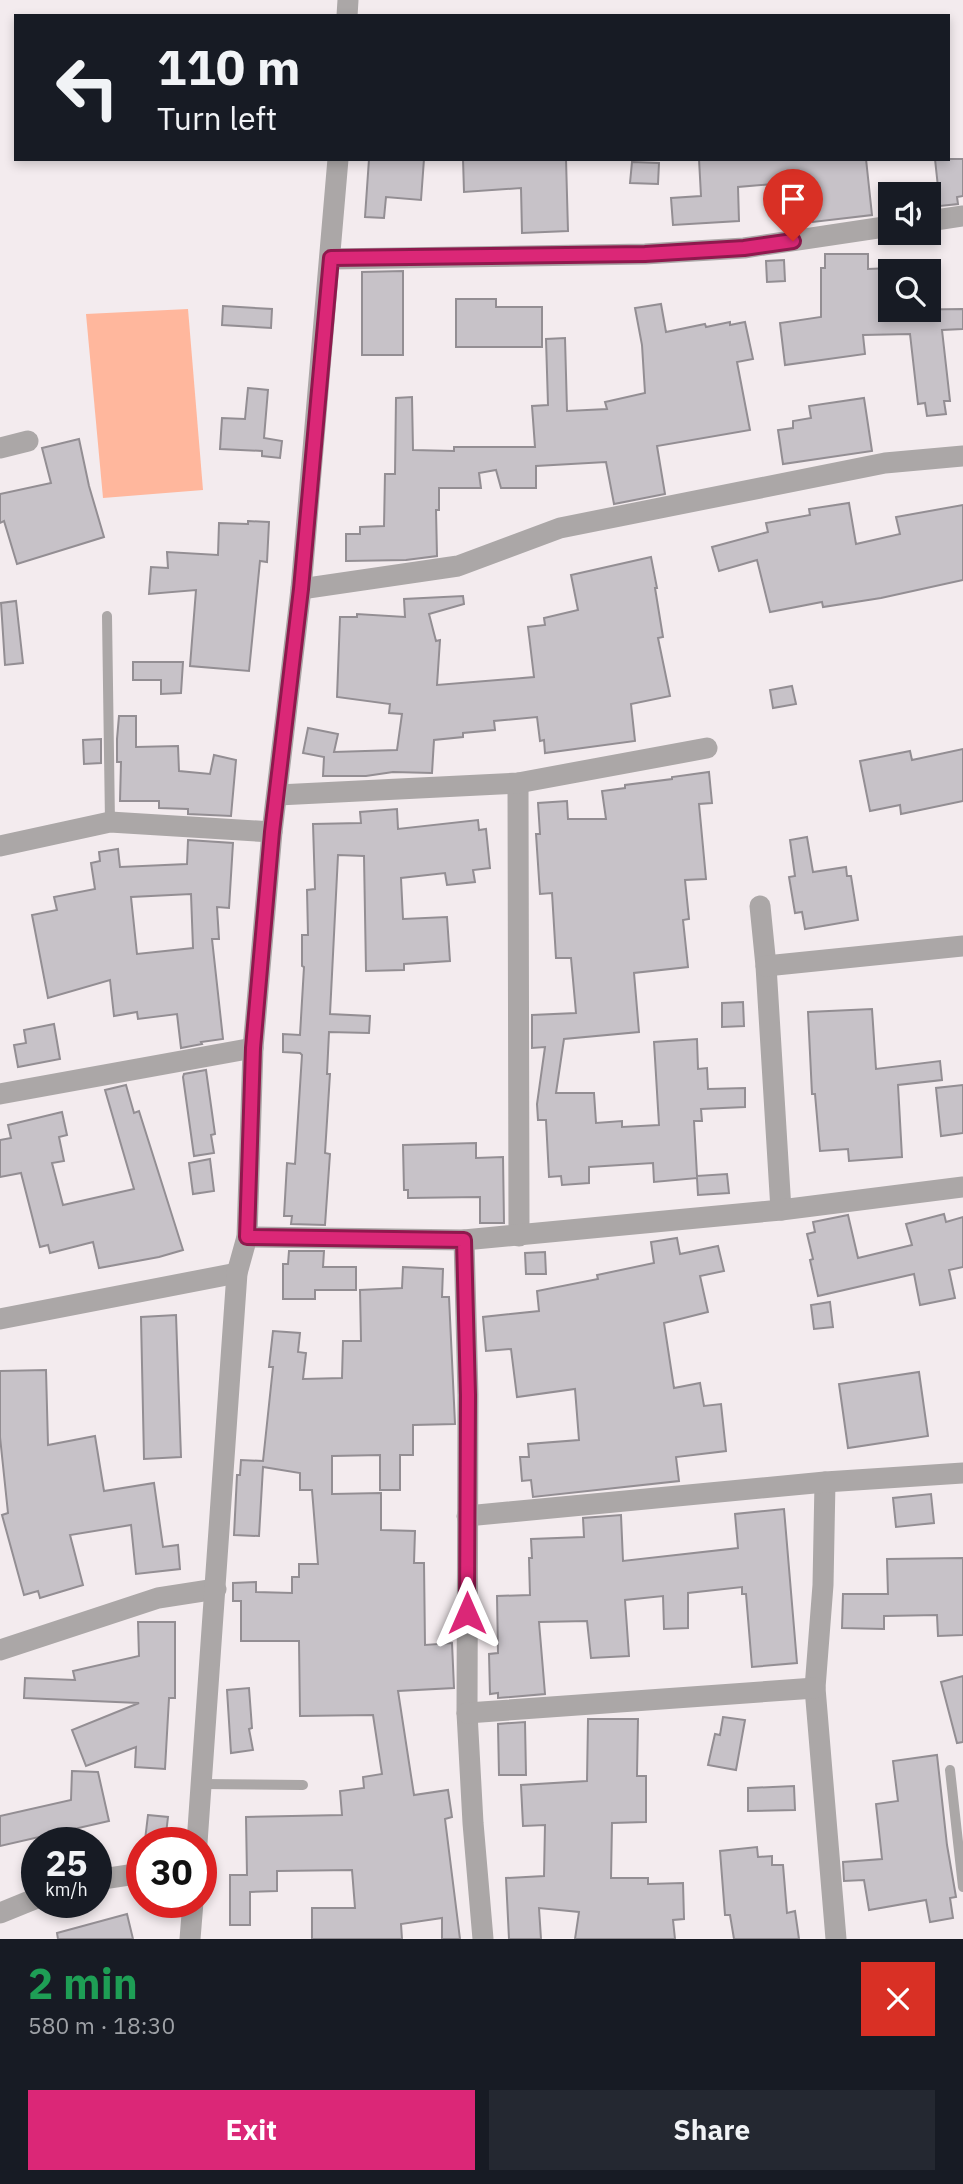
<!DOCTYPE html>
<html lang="en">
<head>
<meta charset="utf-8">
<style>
  :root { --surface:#171b24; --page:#242831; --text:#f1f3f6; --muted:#9ea1a6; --accent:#db2777 }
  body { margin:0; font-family:"IBM Plex Sans",sans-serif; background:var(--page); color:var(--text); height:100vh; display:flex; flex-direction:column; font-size:26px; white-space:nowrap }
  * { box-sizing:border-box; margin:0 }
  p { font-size:23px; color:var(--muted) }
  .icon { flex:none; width:38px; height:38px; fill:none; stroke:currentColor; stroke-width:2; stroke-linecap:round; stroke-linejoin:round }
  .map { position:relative; height:1939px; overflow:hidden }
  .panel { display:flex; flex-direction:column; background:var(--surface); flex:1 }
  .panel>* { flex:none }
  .banner { position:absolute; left:14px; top:14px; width:936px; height:147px; border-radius:0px; box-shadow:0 4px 10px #0003; background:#171b24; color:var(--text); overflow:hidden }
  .controls { position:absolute; left:878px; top:182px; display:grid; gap:14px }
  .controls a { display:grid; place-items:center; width:63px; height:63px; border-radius:0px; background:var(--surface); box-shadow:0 4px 10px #0003; font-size:35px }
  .speed { position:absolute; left:21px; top:1827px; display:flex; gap:14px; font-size:35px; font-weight:700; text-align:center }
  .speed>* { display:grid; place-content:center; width:91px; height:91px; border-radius:50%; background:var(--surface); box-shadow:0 4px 10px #0003; line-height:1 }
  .speed small { font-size:18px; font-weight:400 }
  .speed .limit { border:10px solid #d22; background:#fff; color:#111 }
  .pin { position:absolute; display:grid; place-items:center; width:60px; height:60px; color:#fff; margin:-72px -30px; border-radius:50% 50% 50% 0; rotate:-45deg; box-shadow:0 0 7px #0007 }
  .pin .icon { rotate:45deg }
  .me { position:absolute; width:77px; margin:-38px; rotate:0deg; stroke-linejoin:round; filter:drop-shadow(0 0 5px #0008) }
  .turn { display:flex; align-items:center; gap:24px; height:147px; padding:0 28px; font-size:32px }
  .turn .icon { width:91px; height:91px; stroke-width:2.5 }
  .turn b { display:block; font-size:49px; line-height:60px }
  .round { display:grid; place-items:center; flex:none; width:74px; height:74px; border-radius:0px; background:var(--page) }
  .summary { display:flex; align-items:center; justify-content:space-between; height:119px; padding:0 28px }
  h1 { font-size:42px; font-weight:800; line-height:52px; color:#1e9e55 }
  .action { display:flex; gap:14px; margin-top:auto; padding:14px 28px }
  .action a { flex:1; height:80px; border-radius:0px; background:var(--accent); color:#fff; font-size:28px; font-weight:800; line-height:80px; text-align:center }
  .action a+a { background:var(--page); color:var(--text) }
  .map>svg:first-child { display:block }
  .park { fill:#ffb79d }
  .building { fill:#c7c2c8; stroke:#938e93; stroke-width:2; fill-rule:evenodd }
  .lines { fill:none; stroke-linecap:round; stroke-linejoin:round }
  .lane { stroke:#aba7a7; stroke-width:10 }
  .street { stroke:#aba7a7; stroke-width:21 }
  .route-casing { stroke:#8e194d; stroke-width:18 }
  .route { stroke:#db2777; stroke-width:12 }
</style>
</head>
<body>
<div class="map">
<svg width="963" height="1939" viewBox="0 0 963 1939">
  <rect width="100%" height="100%" fill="#f3ebee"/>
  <!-- park -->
  <path class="park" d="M 188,309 L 203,490 L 103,498 L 86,314 Z"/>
  <!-- building -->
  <g class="building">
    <path d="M 369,159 L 424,159 L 421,200 L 386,197 L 384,218 L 365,217 Z"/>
    <path d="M 463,159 L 566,159 L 568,231 L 522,233 L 521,188 L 464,192 Z"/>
    <path d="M 699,159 L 866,159 L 872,215 L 813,222 L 808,181 L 738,187 L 739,221 L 673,225 L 671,198 L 701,196 Z"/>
    <path d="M 935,159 L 963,159 L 963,196 L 957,197 L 958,204 L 940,206 Z"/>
    <path d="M 632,162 L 659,163 L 658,184 L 630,183 Z"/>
    <path d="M 825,254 L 868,254 L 868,269 L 891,268 L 891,310 L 963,309 L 963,329 L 942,330 L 950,401 L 944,401 L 946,414 L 927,416 L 925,403 L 918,404 L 910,334 L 863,335 L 865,354 L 785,365 L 780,323 L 821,317 L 821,268 L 825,268 Z"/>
    <path d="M 784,260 L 785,281 L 767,282 L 766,261 Z"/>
    <path d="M 403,271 L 403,355 L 362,355 L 362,272 Z"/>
    <path d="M 456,299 L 496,299 L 496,307 L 542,307 L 542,347 L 456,347 Z"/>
    <path d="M 661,304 L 666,332 L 705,324 L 706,327 L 730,322 L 730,325 L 745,322 L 753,359 L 737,362 L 750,430 L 657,446 L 665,494 L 614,504 L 606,462 L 536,466 L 536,488 L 501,488 L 496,470 L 479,473 L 481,488 L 439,488 L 439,510 L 436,510 L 437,556 L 406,560 L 346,561 L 346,534 L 360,534 L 360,527 L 384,526 L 385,474 L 395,474 L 396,398 L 412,397 L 413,450 L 454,451 L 454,447 L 535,447 L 532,406 L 548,405 L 546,339 L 565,338 L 567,411 L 607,409 L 605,402 L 645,393 L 642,345 L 635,308 Z"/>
    <path d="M 223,306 L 272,309 L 271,328 L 222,325 Z"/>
    <path d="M 248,388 L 268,390 L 264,438 L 282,441 L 280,458 L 262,456 L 262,451 L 220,449 L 222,418 L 245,419 Z"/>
    <path d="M 864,398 L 872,451 L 783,464 L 778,430 L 793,428 L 793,421 L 811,418 L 809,406 Z"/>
    <path d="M 79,439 L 89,486 L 104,537 L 17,564 L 4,521 L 0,523 L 0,494 L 51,483 L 42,448 Z"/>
    <path d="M 849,503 L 856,544 L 900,534 L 896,517 L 963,505 L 963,580 L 881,598 L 823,607 L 822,602 L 770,612 L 757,560 L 719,571 L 712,547 L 768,532 L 766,523 L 810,515 L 809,509 Z"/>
    <path d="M 248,521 L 269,522 L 267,562 L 260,561 L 249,671 L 190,666 L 196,590 L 149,594 L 151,567 L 168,568 L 167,552 L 218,555 L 219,523 L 248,524 Z"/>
    <path d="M 651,557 L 657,588 L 655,588 L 663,637 L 658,638 L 670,696 L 631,704 L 635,741 L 545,753 L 544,740 L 540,741 L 537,717 L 494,721 L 495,730 L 463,733 L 463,737 L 434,740 L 432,773 L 393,772 L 366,776 L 323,776 L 324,757 L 303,753 L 308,728 L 338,734 L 334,752 L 397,750 L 402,714 L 389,713 L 390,704 L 337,697 L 340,617 L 357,617 L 357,614 L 405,617 L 404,599 L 463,596 L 464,604 L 429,614 L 436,641 L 440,640 L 437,685 L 534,677 L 528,627 L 545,625 L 544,618 L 578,610 L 571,575 Z"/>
    <path d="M 16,601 L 23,663 L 5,665 L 1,603 Z"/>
    <path d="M 133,662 L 183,662 L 181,693 L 161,694 L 161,680 L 133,680 Z"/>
    <path d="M 792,686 L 796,704 L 773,708 L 770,690 Z"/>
    <path d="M 119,716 L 136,716 L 136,747 L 178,746 L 179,771 L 210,774 L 214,755 L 236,760 L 231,816 L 188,814 L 188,809 L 159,808 L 159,801 L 120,801 L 121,762 L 117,762 L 117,739 Z"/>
    <path d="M 101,739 L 101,763 L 84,764 L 83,740 Z"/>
    <path d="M 963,749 L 963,801 L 901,814 L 900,805 L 870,811 L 860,761 L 910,751 L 912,760 Z"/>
    <path d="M 709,772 L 712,803 L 699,804 L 706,879 L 685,880 L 689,919 L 683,920 L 688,967 L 634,973 L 639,1032 L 564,1039 L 556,1093 L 594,1093 L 596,1123 L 622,1121 L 622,1127 L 659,1125 L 654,1042 L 697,1039 L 698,1069 L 707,1068 L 708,1089 L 745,1088 L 745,1107 L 701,1109 L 702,1121 L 694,1121 L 697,1176 L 727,1174 L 729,1193 L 698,1195 L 697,1178 L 654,1182 L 653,1163 L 589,1167 L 589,1183 L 562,1185 L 561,1176 L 549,1177 L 546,1120 L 538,1120 L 537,1104 L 545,1047 L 532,1048 L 532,1015 L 576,1013 L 571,958 L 556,958 L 552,893 L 540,894 L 536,834 L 540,834 L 538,803 L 567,801 L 568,819 L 606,819 L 602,791 L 625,788 L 625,785 L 672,779 L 672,777 Z"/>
    <path d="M 397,809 L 398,829 L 478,820 L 479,830 L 486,829 L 490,868 L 473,870 L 475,882 L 447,885 L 445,873 L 401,878 L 403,919 L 447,917 L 450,961 L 404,964 L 404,970 L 366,971 L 364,856 L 338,855 L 330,1014 L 370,1016 L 369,1033 L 329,1032 L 327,1074 L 330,1074 L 325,1153 L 330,1154 L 325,1225 L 291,1224 L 292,1216 L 284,1216 L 287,1163 L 295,1164 L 302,1055 L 300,1053 L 283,1052 L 283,1034 L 300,1035 L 304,967 L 302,966 L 302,935 L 308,935 L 307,890 L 315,889 L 313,824 L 361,823 L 360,812 Z"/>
    <path d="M 807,837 L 813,872 L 846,867 L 847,876 L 851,876 L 858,920 L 805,929 L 802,912 L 795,913 L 789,877 L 795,876 L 790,840 Z"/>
    <path d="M 188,840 L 233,843 L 229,908 L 217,907 L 219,939 L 212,939 L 223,1039 L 201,1042 L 202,1044 L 181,1048 L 177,1014 L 138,1019 L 137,1012 L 114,1016 L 110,980 L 48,998 L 32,915 L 57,910 L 54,897 L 95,889 L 91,863 L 100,861 L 99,852 L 118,849 L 120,867 L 187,864 ZM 191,894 L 193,948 L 137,954 L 131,897 Z"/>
    <path d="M 743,1002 L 744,1026 L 722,1027 L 722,1003 Z"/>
    <path d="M 872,1009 L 876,1069 L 940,1061 L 942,1080 L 898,1085 L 902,1157 L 849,1161 L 848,1149 L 820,1151 L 815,1094 L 812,1094 L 808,1012 Z"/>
    <path d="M 54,1024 L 60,1059 L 18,1067 L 14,1045 L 26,1043 L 24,1030 Z"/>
    <path d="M 206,1070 L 215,1134 L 211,1135 L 214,1153 L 194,1156 L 183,1077 L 184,1074 Z"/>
    <path d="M 126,1085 L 134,1113 L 139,1111 L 183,1250 L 159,1257 L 99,1268 L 93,1242 L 50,1253 L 48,1245 L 40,1247 L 21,1173 L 0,1177 L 0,1140 L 11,1138 L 8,1125 L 62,1112 L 67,1135 L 59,1137 L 64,1161 L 52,1163 L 63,1205 L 134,1189 L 105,1090 Z"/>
    <path d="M 963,1085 L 963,1133 L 941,1136 L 936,1088 Z"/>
    <path d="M 476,1143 L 476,1158 L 503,1157 L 504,1223 L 480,1223 L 480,1197 L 408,1198 L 408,1190 L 404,1190 L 403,1145 Z"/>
    <path d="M 210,1159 L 214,1191 L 193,1194 L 189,1163 Z"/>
    <path d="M 944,1214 L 946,1222 L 963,1217 L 963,1267 L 949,1270 L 955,1298 L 920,1305 L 914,1274 L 818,1296 L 810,1260 L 813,1259 L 807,1234 L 815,1232 L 813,1222 L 848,1215 L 858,1258 L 912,1245 L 906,1224 Z"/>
    <path d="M 677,1238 L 680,1254 L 718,1246 L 724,1271 L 700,1276 L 708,1312 L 664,1323 L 674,1388 L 700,1383 L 704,1406 L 721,1404 L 726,1451 L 676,1457 L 679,1481 L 533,1497 L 531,1480 L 522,1481 L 520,1457 L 529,1457 L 528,1444 L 579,1440 L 575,1389 L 517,1397 L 511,1349 L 486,1351 L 483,1317 L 539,1311 L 537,1291 L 598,1279 L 597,1275 L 654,1263 L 651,1242 Z"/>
    <path d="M 289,1251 L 324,1251 L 323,1267 L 356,1267 L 356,1290 L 315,1290 L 315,1299 L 283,1299 L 283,1264 L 288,1264 Z"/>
    <path d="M 545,1252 L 546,1274 L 526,1274 L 525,1253 Z"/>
    <path d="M 403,1267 L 443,1269 L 442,1297 L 449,1297 L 455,1424 L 413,1425 L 413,1455 L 400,1455 L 400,1490 L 380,1490 L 380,1455 L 332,1456 L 332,1494 L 381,1493 L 381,1530 L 415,1531 L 414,1563 L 424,1563 L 425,1645 L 452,1643 L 454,1688 L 398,1691 L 414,1795 L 448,1790 L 452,1817 L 445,1819 L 460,1939 L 442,1939 L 442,1918 L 401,1924 L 402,1939 L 312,1939 L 312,1908 L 355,1908 L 352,1870 L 277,1871 L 277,1891 L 250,1892 L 250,1925 L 230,1925 L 230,1875 L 247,1875 L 246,1817 L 342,1815 L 340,1791 L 364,1788 L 363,1777 L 382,1774 L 373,1715 L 300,1716 L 299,1641 L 241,1641 L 241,1601 L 233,1601 L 233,1583 L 256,1582 L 256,1592 L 292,1593 L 292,1577 L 299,1577 L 299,1564 L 318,1564 L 312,1490 L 300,1490 L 300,1473 L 263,1467 L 259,1536 L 234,1535 L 237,1475 L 240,1475 L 241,1460 L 263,1461 L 273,1367 L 269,1367 L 273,1331 L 300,1333 L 298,1352 L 306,1353 L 303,1379 L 342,1378 L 343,1341 L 361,1341 L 360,1290 L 402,1288 Z"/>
    <path d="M 830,1302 L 833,1327 L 814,1329 L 811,1305 Z"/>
    <path d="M 176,1315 L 181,1457 L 144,1459 L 141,1317 Z"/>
    <path d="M 46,1370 L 48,1445 L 95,1436 L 104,1491 L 154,1483 L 163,1547 L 178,1545 L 180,1569 L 136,1574 L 131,1525 L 70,1535 L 83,1585 L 40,1598 L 38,1591 L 24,1595 L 2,1515 L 8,1513 L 0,1437 L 0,1371 Z"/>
    <path d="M 919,1372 L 928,1436 L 848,1448 L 839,1384 Z"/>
    <path d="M 931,1494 L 934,1523 L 896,1527 L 893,1498 Z"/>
    <path d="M 784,1509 L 797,1663 L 752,1667 L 746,1594 L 742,1594 L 742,1587 L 688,1593 L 688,1628 L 664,1629 L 663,1596 L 625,1600 L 629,1656 L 591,1658 L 587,1621 L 539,1622 L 545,1694 L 498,1698 L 498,1693 L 490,1694 L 489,1654 L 498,1653 L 497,1596 L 530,1595 L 529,1558 L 532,1558 L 531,1539 L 584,1537 L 583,1518 L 621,1515 L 623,1561 L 738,1548 L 735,1514 Z"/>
    <path d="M 963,1558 L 963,1635 L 938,1636 L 937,1615 L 884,1616 L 884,1629 L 842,1628 L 843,1594 L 888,1594 L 887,1559 Z"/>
    <path d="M 138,1622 L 175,1622 L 175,1698 L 169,1698 L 165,1769 L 135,1767 L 136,1747 L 86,1766 L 72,1730 L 139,1703 L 24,1698 L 25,1678 L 75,1680 L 73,1671 L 139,1656 Z"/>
    <path d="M 963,1676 L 963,1742 L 957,1743 L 941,1682 Z"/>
    <path d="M 249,1688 L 252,1728 L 249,1729 L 253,1750 L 231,1753 L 227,1690 Z"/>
    <path d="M 723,1717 L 745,1720 L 736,1770 L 708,1765 L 715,1734 L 720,1735 Z"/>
    <path d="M 588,1719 L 638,1719 L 637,1776 L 646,1776 L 646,1822 L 612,1823 L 611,1878 L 648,1878 L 648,1884 L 683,1883 L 684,1919 L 673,1920 L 675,1939 L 575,1939 L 579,1912 L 539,1908 L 541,1939 L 509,1939 L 506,1878 L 544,1876 L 545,1825 L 523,1826 L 521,1785 L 587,1781 Z"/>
    <path d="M 525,1722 L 526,1775 L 499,1775 L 498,1724 Z"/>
    <path d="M 937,1755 L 947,1845 L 956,1897 L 950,1898 L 953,1918 L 930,1922 L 926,1900 L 869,1910 L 864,1880 L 844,1881 L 843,1862 L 882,1859 L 876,1804 L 898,1801 L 893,1761 Z"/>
    <path d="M 72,1771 L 98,1772 L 109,1821 L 0,1846 L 0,1816 L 71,1800 Z"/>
    <path d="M 794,1786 L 795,1810 L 748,1811 L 748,1788 Z"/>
    <path d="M 148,1815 L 168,1817 L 165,1842 L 145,1840 Z"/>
    <path d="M 757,1847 L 758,1857 L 772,1856 L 772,1865 L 783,1865 L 787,1913 L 795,1911 L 799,1939 L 734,1939 L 730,1915 L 725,1915 L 720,1851 Z"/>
    <path d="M 127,1914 L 133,1939 L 58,1939 L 57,1933 Z"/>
  </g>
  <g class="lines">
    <!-- lane -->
    <g class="lane">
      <path d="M 107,616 L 110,822"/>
      <path d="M 950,1770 L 963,1887"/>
      <path d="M 201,1784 L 303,1785"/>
    </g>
    <!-- street -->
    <g class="street">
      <path d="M 347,16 L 348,0"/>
      <path d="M 929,221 L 963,216"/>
      <path d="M 331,259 L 645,254 L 744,248 L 891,226"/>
      <path d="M 0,448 L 28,441"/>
      <path d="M 301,589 L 458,566 L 560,528 L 885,463 L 963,456"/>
      <path d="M 518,783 L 519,1236"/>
      <path d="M 278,795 L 518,783 L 707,748"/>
      <path d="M 0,846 L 110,822 L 272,832"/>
      <path d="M 760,906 L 766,966 L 781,1210"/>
      <path d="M 766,966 L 963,946"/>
      <path d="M 0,1094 L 253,1048"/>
      <path d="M 247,1237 L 464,1240 L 781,1210 L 963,1187"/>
      <path d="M 464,1240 L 468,1395 L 467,1713 L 473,1823 L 483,1939"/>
      <path d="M 0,1319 L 237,1273"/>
      <path d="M 825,1482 L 823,1585 L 815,1688 L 836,1939"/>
      <path d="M 467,1516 L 825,1482 L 963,1473"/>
      <path d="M 0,1650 L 158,1598 L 216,1589"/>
      <path d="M 467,1713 L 815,1688"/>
      <path d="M 197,1843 L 237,1273 L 247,1237 L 253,1048 L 272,832 L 301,589 L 338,159"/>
      <path d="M 96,1880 L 142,1873"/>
      <path d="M 0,1913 L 37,1898"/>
      <path d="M 190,1939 L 193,1902"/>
    </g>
  </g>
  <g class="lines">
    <!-- route casing -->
    <g class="route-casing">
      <path id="route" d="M 467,1613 L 468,1395 L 464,1240 L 247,1237 L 253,1048 L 272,832 L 301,589 L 331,258 L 645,254 L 744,248 L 793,241"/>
    </g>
    <!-- route -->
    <use href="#route" class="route"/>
  </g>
</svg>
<div class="controls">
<a><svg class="icon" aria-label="sound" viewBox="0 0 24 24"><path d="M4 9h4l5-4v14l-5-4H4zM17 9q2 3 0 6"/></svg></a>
<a><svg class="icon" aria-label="search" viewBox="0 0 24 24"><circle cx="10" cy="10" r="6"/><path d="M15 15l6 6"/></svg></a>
</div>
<div class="speed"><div>25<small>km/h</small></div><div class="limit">30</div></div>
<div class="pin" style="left:793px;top:241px;background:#d93025"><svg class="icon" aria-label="arrive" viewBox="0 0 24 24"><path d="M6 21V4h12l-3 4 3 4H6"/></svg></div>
<svg class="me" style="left:467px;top:1613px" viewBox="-20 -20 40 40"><path d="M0-17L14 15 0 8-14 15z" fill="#db2777" stroke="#fff" stroke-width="4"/></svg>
<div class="banner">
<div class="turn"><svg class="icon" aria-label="left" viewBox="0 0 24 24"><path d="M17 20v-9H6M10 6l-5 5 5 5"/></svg><div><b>110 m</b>Turn left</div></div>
</div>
</div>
<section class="panel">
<div class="summary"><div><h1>2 min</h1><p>580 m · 18:30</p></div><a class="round" style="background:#d93025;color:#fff"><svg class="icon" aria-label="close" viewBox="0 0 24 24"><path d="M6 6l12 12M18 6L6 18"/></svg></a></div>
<div class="action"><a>Exit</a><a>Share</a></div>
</section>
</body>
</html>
